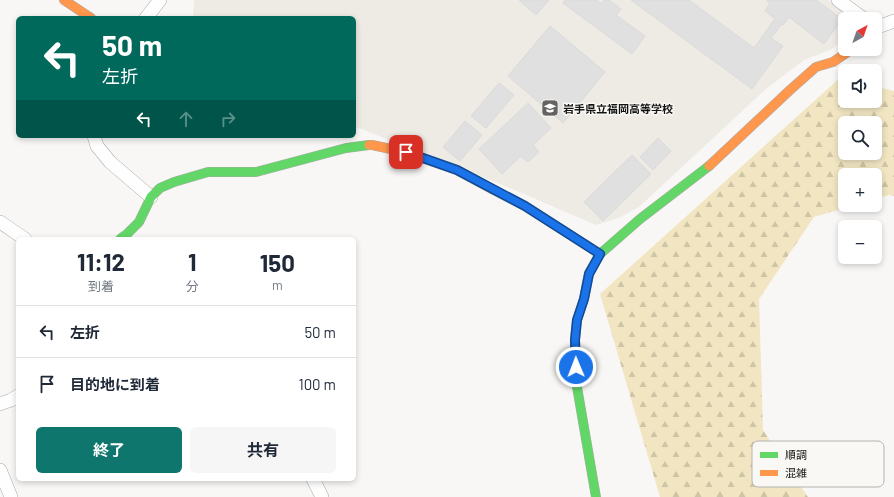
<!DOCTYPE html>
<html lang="ja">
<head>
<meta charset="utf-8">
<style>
  :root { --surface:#fff; --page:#f6f6f7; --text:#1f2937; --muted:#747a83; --line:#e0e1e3; --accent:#0f766e }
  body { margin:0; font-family:Barlow,"Noto Sans JP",sans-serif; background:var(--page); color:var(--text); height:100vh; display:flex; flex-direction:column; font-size:15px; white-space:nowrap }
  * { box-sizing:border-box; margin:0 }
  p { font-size:13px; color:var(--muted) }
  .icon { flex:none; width:22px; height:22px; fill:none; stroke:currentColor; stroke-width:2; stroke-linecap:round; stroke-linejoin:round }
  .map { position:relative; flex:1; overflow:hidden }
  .sheet { position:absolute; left:16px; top:237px; width:340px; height:244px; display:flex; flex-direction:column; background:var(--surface); border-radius:6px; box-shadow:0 2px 6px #0003 }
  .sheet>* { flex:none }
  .top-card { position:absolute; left:16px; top:16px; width:340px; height:122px; border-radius:6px; box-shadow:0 2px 6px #0003; background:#00695c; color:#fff; overflow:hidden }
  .needle { width:26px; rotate:40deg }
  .controls { position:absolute; left:838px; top:12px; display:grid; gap:8px }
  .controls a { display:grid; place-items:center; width:44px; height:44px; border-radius:6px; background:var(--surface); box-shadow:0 2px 6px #0003; font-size:20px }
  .pin { position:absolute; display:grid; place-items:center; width:34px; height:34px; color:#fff; margin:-17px; border-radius:8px; box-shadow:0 2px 6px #0006 }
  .me { position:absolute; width:44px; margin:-22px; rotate:359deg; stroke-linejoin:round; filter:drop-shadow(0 0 3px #0008) }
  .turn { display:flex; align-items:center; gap:14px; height:84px; padding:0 20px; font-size:18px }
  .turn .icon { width:52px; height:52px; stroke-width:2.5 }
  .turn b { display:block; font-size:28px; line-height:34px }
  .lanes { display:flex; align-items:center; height:38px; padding:0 20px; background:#0003; justify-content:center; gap:20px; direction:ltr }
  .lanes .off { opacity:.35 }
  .eta { display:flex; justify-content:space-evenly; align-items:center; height:68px; text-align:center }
  .eta b { font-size:24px; font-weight:700; line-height:28px }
  .primary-button { display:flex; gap:8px; margin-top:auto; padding:8px 20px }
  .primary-button a { flex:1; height:46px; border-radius:6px; background:var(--accent); color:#fff; font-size:16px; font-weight:700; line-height:46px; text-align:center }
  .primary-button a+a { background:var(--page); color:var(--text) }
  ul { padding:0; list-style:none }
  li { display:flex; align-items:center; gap:12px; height:52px; padding:0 20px; border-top:1px solid var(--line) }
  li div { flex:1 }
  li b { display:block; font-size:15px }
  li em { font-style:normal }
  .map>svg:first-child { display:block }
  .built { fill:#edebe4 }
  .forest { fill:url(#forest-firs); fill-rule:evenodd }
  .building { fill:#e1e0e0; stroke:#dbdada }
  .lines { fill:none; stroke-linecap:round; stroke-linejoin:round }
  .street-casing { stroke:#acabaa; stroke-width:14 }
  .fast-casing { stroke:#acabaa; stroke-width:10 }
  .slow-casing { stroke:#acabaa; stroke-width:10 }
  .street { stroke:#fefefe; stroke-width:13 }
  .fast { stroke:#63d668; stroke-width:9 }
  .slow { stroke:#ff974d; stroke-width:9 }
  .route-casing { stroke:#114b97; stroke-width:10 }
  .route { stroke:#1a73e8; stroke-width:7 }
  .labels { text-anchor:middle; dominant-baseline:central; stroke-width:3; stroke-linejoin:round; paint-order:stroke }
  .poi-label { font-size:11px; font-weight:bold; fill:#141413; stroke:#f9f8f5; text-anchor:start }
  .key { fill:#f9f8f5; stroke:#b4b4b1; stroke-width:1 }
  .key-label { font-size:11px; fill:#141413 }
</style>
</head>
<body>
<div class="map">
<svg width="894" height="497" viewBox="0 0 894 497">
  <defs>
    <pattern id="forest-firs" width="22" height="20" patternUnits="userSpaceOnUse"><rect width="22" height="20" fill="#f1e5c2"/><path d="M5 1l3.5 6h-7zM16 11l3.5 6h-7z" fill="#cec4a6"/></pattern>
  </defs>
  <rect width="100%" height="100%" fill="#f8f7f6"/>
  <!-- built -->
  <path class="built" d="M 194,0 L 828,0 L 853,19 L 845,19 L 845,37 L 832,49 L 804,60 L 766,89 L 639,207 L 618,218 L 596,225 L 510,188 L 354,126 L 354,18 L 193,18 Z"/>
  <!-- forest -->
  <path class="forest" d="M 842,76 L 845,77 L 845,101 L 875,101 L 875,86 L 894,91 L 894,196 L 889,195 L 875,199 L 875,175 L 845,175 L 845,205 L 855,205 L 814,217 L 759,299 L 763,430 L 808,497 L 660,497 L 600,294 ZM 845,123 L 875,123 L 875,153 L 845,153 Z"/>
  <!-- building -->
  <g class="building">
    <path d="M 519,0 L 549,0 L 536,15 Z"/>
    <path d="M 565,0 L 596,0 L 601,4 L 604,0 L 609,0 L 621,9 L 616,15 L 645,36 L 632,54 L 563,3 Z"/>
    <path d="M 631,0 L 689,0 L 754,48 L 774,20 L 781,25 L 771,38 L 783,46 L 752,89 Z"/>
    <path d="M 766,0 L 816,0 L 842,19 L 824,44 L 789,17 L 783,25 L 765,11 L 770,3 Z"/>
    <path d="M 550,26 L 605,72 L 563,123 L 508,76 Z"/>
    <path d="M 499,83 L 514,95 L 486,128 L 471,116 Z"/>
    <path d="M 528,103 L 551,128 L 533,145 L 539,152 L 528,162 L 521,156 L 502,174 L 479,149 Z"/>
    <path d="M 465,121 L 482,135 L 460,161 L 443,147 Z"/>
    <path d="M 658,138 L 671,151 L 653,170 L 640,157 Z"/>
    <path d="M 632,155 L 651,174 L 603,221 L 584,202 Z"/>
  </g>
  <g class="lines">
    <!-- street casing -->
    <g class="street-casing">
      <g id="street">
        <path d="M 838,0 L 864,19"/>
        <path d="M 146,18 L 160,0"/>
        <path d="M 875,28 L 894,21"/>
        <path d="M 94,136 L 97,146 L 110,162 L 151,197"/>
        <path d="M 0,222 L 25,239"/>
        <path d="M 0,404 L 11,400 L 18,396"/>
        <path d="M 0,470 L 11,497"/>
        <path d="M 313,479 L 322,497"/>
      </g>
    </g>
    <!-- fast casing -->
    <g class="fast-casing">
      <g id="fast">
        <path d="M 492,189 L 525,206 L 600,254"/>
        <path d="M 120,239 L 127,234 L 139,222 L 151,197 L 160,188 L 174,182 L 208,172 L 256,172 L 346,148 L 369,145"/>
        <path d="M 596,497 L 576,381 L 575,340 L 577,320 L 584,299 L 589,273 L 600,254 L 640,219 L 709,166"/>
      </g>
    </g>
    <!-- slow casing -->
    <g class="slow-casing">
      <g id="slow">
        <path d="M 64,0 L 91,18"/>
        <path d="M 369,145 L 372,145 L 405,152 L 457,170 L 492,189"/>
        <path d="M 709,166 L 790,90 L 816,67 L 833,62 L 852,49"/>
      </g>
    </g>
    <!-- street -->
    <use href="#street" class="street"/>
    <!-- fast -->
    <use href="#fast" class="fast"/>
    <!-- slow -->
    <use href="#slow" class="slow"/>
  </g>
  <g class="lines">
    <!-- route casing -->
    <g class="route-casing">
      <path id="route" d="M 406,152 L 457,170 L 525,206 L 600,254 L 589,274 L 584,299 L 577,320 L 575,340 L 576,367"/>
    </g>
    <!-- route -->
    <use href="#route" class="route"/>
  </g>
  <!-- icons -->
  <defs>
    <g id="school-square" transform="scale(0.9)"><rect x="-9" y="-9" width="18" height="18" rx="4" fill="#646362" stroke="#f9f8f5"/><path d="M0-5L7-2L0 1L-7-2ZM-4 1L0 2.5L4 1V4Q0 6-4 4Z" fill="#fff"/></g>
  </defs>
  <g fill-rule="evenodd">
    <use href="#school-square" x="550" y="108"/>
  </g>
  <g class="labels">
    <!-- poi labels -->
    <g class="poi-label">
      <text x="563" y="108">岩手県立福岡高等学校</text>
    </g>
  </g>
  <!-- legend -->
  <rect x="752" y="441" width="132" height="46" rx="6" class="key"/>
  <rect x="760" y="452" width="18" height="6" fill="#63d668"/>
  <rect x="760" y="470" width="18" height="6" fill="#ff974d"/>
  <g class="key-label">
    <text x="785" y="459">順調</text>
    <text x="785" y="477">混雑</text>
  </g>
</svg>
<div class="controls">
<a><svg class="needle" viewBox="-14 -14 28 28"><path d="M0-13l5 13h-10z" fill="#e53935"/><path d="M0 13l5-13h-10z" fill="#747a83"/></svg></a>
<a><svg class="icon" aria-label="sound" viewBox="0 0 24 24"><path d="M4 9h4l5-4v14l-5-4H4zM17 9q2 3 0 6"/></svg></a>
<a><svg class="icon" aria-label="search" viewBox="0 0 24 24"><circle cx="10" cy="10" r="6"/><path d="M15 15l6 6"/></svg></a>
<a>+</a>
<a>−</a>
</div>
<div class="pin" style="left:406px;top:152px;background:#d93025"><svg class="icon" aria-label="arrive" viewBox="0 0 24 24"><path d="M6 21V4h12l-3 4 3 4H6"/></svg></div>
<svg class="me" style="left:576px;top:367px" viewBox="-20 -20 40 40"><circle r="17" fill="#1a73e8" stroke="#fff" stroke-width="3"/><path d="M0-11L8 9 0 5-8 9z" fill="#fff"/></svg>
<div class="top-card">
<div class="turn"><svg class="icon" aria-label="left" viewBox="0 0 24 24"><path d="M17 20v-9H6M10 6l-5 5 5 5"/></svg><div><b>50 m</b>左折</div></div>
<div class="lanes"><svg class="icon" aria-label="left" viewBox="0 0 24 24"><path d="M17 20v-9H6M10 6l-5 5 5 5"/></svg><svg class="icon off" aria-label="ahead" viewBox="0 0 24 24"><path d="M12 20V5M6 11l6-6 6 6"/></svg><svg class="icon off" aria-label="right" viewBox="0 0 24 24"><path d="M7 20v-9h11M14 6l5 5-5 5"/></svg></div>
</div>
<section class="sheet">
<div class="eta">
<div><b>11:12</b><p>到着</p></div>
<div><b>1</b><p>分</p></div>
<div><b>150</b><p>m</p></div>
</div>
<ul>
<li><svg class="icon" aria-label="left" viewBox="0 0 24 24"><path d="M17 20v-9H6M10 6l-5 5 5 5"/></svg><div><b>左折</b></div><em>50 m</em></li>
<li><svg class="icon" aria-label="arrive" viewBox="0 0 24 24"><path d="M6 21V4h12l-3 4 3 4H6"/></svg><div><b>目的地に到着</b></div><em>100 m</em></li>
</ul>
<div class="primary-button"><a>終了</a><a>共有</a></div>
</section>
</div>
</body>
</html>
